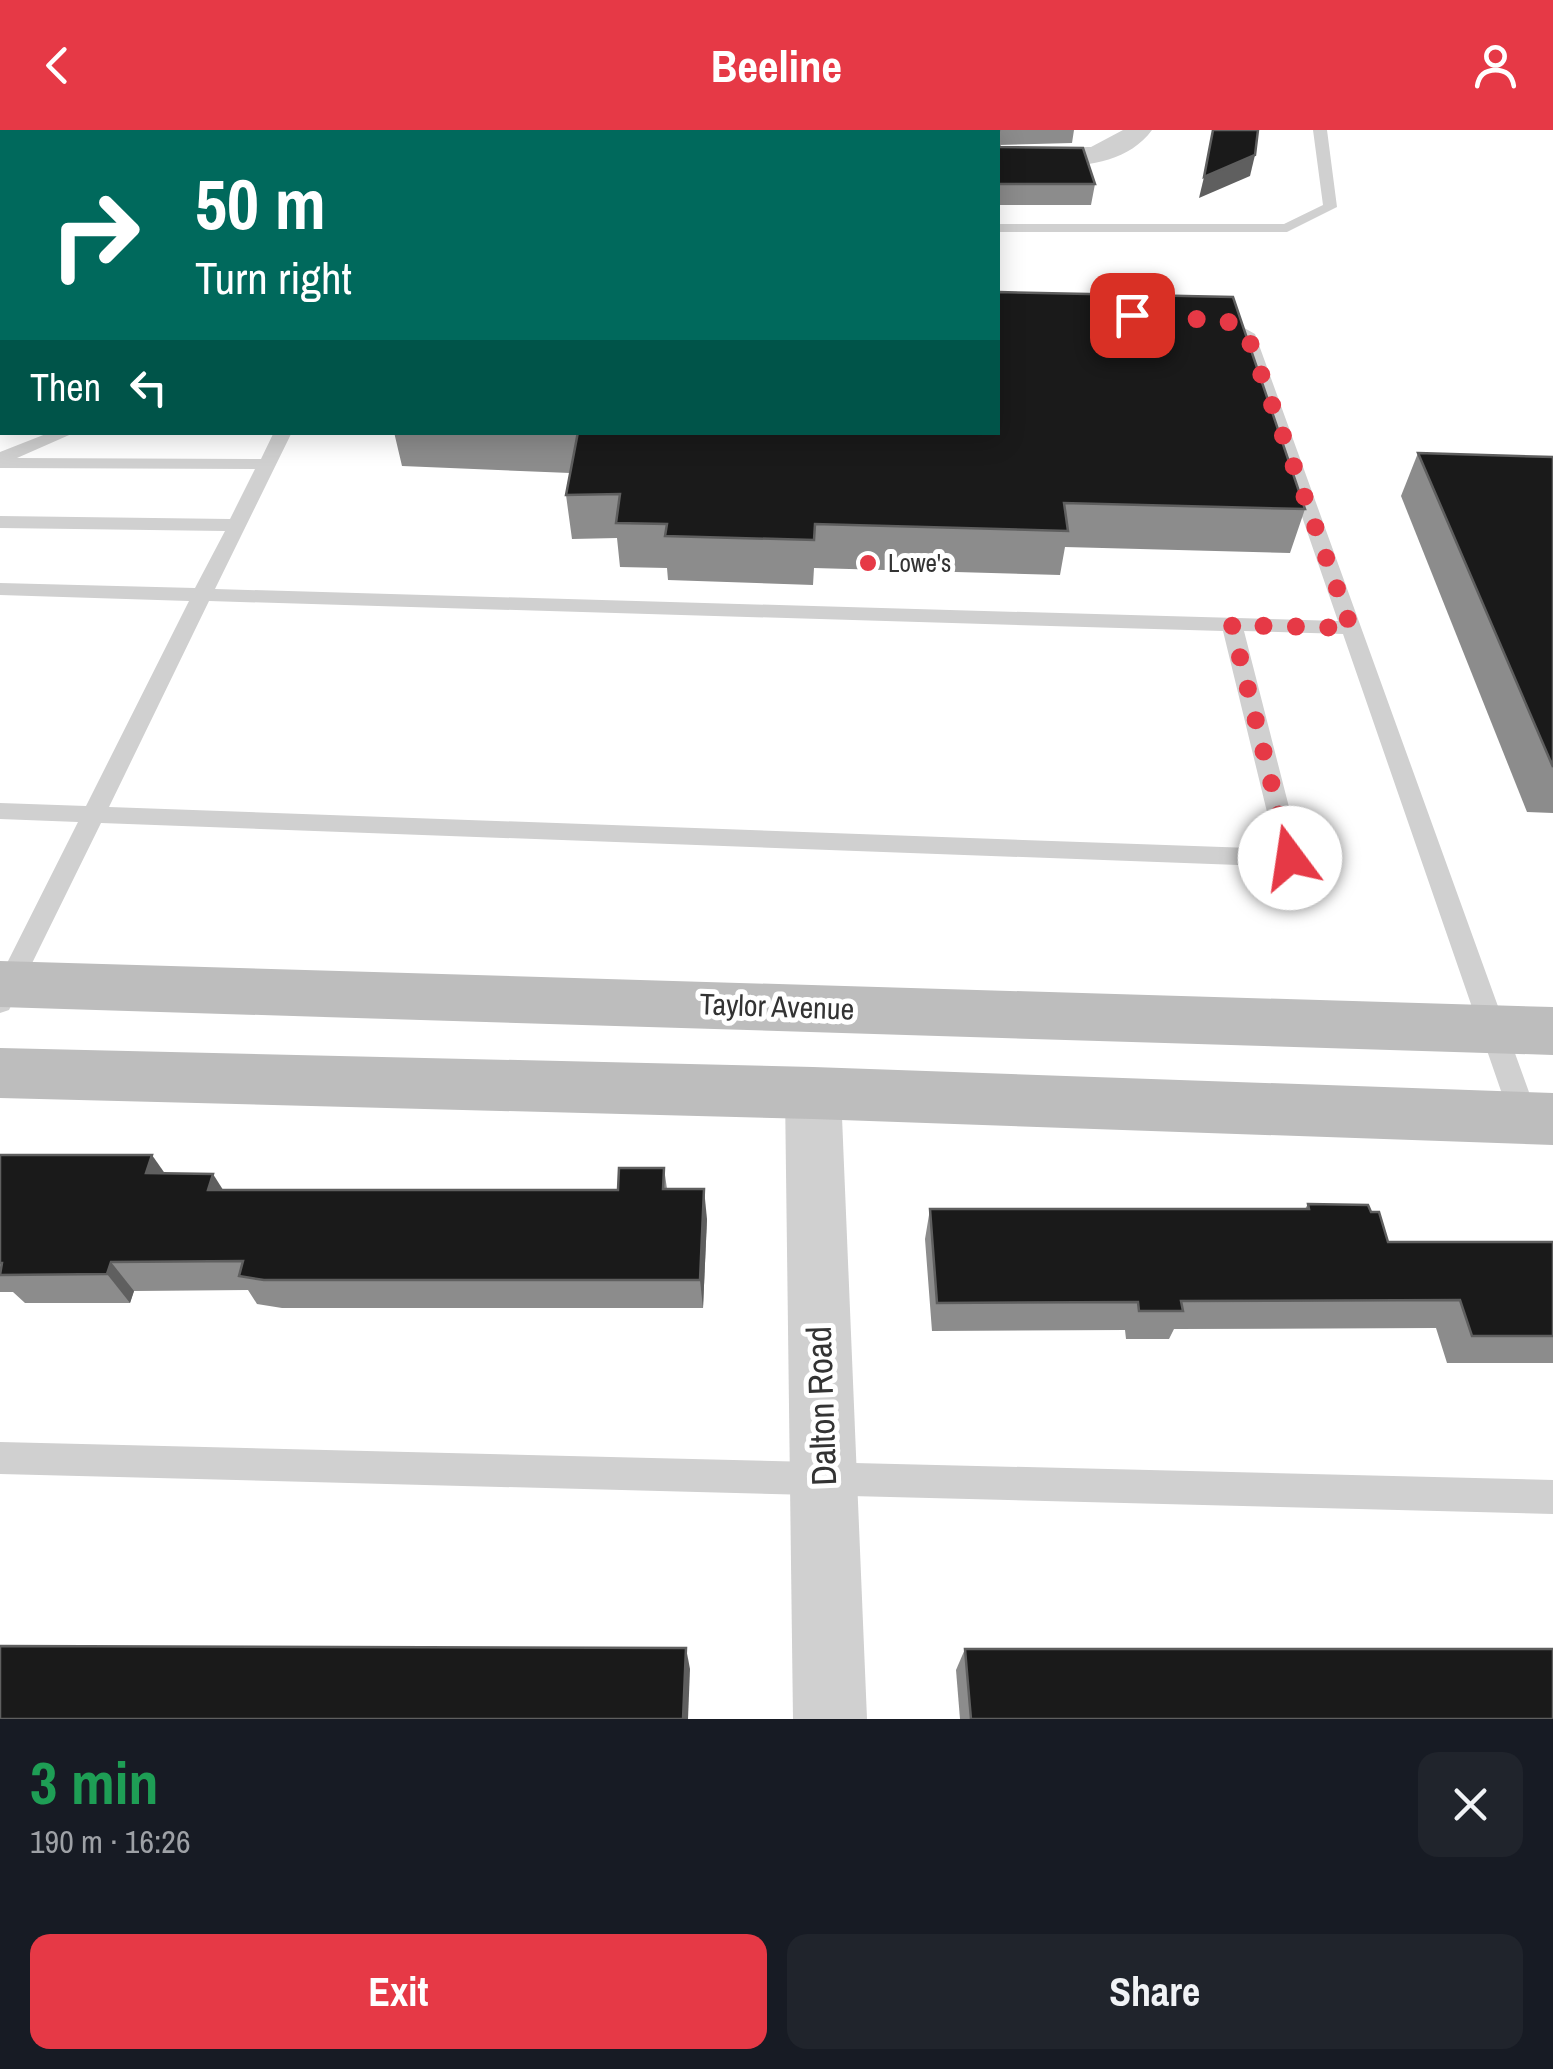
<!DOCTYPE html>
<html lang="en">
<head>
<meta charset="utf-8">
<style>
  :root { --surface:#171b24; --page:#20242c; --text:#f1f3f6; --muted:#9ea1a6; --accent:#e63946 }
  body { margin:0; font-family:"Archivo Narrow",sans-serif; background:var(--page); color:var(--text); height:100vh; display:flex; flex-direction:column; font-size:38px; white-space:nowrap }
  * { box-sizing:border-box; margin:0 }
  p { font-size:32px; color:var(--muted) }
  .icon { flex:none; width:55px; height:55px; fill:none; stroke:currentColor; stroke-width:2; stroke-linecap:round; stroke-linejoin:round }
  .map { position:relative; height:1589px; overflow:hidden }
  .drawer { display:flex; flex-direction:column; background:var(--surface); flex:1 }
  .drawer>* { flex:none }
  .top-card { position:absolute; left:0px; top:0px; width:1000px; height:305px; box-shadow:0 5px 25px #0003; background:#00695c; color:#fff; overflow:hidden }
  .pin { position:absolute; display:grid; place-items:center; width:85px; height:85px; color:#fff; margin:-42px; border-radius:20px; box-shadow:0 5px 15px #0006 }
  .me { position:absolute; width:110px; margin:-55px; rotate:346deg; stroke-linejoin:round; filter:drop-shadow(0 0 8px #0008) }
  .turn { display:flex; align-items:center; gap:35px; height:210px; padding:0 30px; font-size:45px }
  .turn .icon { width:130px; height:130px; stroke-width:2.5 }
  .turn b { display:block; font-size:70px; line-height:85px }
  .then { display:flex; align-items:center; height:95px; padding:0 30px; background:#0003; gap:20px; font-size:38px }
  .round { display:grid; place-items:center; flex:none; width:105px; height:105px; border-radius:20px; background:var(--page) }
  .head { display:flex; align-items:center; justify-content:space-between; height:170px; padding:0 30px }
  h1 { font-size:60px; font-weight:800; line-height:75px; color:#1e9e55 }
  .primary-button { display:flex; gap:20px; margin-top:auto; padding:20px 30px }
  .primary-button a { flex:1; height:115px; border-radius:20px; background:var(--accent); color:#fff; font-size:40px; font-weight:800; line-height:115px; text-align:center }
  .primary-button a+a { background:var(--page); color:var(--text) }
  header { display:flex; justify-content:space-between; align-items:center; height:130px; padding:0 30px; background:var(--accent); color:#fff; font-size:45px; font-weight:800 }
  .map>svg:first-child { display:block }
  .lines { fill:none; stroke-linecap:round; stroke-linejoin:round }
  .service { fill:#d0d0d0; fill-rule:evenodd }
  .minor { fill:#d0d0d0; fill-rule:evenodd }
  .secondary { fill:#bdbdbd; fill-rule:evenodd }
  .wall { fill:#8c8c8c }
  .shaded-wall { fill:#5f5f5f }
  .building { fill:#1a1a1a; stroke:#5f5f5f; stroke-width:2.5 }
  .route { stroke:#e63946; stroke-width:18; stroke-dasharray:0 32.4 }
  .poi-dot { fill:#e63946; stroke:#fff; stroke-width:4 }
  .labels { text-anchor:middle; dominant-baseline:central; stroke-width:10; stroke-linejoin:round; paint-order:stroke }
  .far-poi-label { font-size:25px; fill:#333; stroke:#fff; text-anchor:start }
  .street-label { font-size:30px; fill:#333; stroke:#fff }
  .near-street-label { font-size:35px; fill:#333; stroke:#fff }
</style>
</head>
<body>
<header><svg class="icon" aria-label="back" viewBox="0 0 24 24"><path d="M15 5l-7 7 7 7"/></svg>Beeline<svg class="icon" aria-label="person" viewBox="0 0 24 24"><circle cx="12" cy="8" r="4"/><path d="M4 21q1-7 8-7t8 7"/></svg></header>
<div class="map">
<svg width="1553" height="1589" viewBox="0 0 1553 1589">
  <rect width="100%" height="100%" fill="#fff"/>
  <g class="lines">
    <!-- service -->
    <g class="service">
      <path d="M 512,0 L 526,0 L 526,2 L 513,2 Z"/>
      <path d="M 1313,0 L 1327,0 L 1337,77 L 1287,102 L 998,102 L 998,94 L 1284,94 L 1323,75 Z"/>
      <path d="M 1211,186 L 1223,186 L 1255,204 L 1538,987 L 1534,995 L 1524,999 L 1514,995 L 1510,987 L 1343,504 L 1244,501 L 1302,728 L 1290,737 L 101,693 L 9,880 L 0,883 L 0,847 L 78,692 L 0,689 L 0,673 L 86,676 L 189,471 L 0,465 L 0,453 L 195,458 L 225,401 L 0,398 L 0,386 L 230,389 L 255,339 L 0,338 L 0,322 L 51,302 L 76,302 L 17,328 L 261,329 L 274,302 L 292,302 L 215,459 L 1338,491 L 1240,207 L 1211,192 ZM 209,471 L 1223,501 L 1276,719 L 109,677 Z"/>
      <path d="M 0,1312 L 1553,1350 L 1553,1384 L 0,1344 Z"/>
    </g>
    <!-- minor -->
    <g class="minor">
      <path d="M 263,0 L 290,0 L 291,2 L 265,2 Z"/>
      <rect x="690" y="0" width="26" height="2"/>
      <path d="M 1123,0 L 1152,0 C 1118,46 1048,36 998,34 L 998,18 L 1091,17 Z"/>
      <path d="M 813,940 L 832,947 L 841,963 L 867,1589 L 793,1589 L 785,963 L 794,947 Z"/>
    </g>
    <!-- secondary -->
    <g class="secondary">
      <path d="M 0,831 L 1553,877 L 1553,925 L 0,877 Z"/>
      <path d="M 0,918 L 813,937 L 1553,963 L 1553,1015 L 813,989 L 0,968 Z"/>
    </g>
  </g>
  <!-- wall -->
  <g class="wall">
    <rect x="560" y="0" width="65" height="2"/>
    <path d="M 784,0 L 1074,0 L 1072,13 L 998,15 L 1000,17 L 1095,54 L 1091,75 L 998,75 L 998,2 Z"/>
    <path d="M 394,302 L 998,302 L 1305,379 L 1290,423 L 1065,417 L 1060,445 L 814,438 L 813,455 L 668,450 L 667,438 L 620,437 L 617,408 L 572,409 L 566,365 L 570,343 L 402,336 Z"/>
    <path d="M 1418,323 L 1553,327 L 1553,683 L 1527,682 L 1401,366 Z"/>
    <path d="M 0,1025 L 165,1043 L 223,1060 L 618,1060 L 664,1038 L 667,1059 L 707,1089 L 703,1178 L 282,1178 L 257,1174 L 248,1160 L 134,1161 L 130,1173 L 25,1173 L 13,1162 L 0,1162 Z"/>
    <path d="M 1308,1074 L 1371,1082 L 1388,1112 L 1553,1112 L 1553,1233 L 1447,1233 L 1436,1198 L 1174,1199 L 1169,1209 L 1126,1209 L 1125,1200 L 932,1201 L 925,1109 L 930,1079 L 1305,1079 Z"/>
    <path d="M 965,1519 L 1553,1589 L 960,1589 L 956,1540 Z"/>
  </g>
  <!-- shaded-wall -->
  <g class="shaded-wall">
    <path d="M 1255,25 L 1250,46 L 1199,68 L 1204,47 Z"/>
    <path d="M 152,1025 L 173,1055 L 146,1043 Z"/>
    <path d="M 213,1044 L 232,1074 L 208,1060 Z"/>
    <path d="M 704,1059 L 707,1089 L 703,1178 L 700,1150 Z"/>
    <path d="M 111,1132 L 134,1161 L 130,1173 L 107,1144 Z"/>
    <path d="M 686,1518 L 690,1539 L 688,1589 L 683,1589 Z"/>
  </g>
  <!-- building -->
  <g class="building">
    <path d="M 579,0 L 621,0 L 620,2 L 590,2 Z"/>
    <path d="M 784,0 L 999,0 L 998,8 L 998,2 L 784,2 Z"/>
    <path d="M 1213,0 L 1258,0 L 1255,25 L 1204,47 Z"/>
    <path d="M 998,14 L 1000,17 L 1083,18 L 1095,54 L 998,54 Z"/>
    <path d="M 998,162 L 1233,167 L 1305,379 L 1064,373 L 1068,401 L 815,394 L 814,410 L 665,406 L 667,394 L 616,393 L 620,364 L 566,365 L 578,302 L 998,302 Z"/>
    <path d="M 1418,323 L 1553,327 L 1553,637 Z"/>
    <path d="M 0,1025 L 152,1025 L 146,1043 L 213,1044 L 208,1060 L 618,1060 L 619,1038 L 664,1038 L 663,1059 L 704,1059 L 700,1150 L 264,1150 L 239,1146 L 243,1131 L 111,1132 L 107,1144 L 0,1145 L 2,1133 L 0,1133 Z"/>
    <path d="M 1308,1074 L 1368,1075 L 1371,1082 L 1379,1082 L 1388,1112 L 1553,1112 L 1553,1206 L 1472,1206 L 1460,1170 L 1181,1171 L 1183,1181 L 1139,1181 L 1138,1172 L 937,1173 L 930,1079 L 1309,1079 Z"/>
    <path d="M 0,1516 L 686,1518 L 683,1589 L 0,1589 Z"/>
    <path d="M 965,1519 L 1553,1519 L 1553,1589 L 971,1589 Z"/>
  </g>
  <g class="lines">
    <!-- route -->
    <path class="route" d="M 1132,185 L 1227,191 L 1247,204 L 1351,498 L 1232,495 L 1290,728"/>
  </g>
  <!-- markers -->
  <circle class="poi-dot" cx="868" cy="433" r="10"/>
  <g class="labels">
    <!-- far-poi labels -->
    <g class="far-poi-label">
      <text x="888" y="433">Lowe's</text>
    </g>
    <!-- street labels -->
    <g class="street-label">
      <text transform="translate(777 876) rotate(2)">Taylor Avenue</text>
    </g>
    <!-- near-street labels -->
    <g class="near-street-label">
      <text transform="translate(821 1276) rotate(-92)">Dalton Road</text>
    </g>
  </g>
</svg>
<div class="pin" style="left:1132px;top:185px;background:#d93025"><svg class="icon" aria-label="arrive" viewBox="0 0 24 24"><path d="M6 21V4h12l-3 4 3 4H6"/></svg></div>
<svg class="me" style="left:1290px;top:728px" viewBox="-20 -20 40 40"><circle r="19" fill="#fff"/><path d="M0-13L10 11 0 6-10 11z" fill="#e63946"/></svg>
<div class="top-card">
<div class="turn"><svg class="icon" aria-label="right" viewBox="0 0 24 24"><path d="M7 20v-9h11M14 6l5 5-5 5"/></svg><div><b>50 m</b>Turn right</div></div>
<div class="then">Then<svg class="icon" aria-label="left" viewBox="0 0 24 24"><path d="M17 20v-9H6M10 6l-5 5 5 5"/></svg></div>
</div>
</div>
<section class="drawer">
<div class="head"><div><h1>3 min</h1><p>190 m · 16:26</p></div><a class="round"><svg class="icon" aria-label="close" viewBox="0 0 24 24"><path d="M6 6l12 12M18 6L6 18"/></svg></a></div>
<div class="primary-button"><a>Exit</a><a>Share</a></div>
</section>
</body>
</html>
